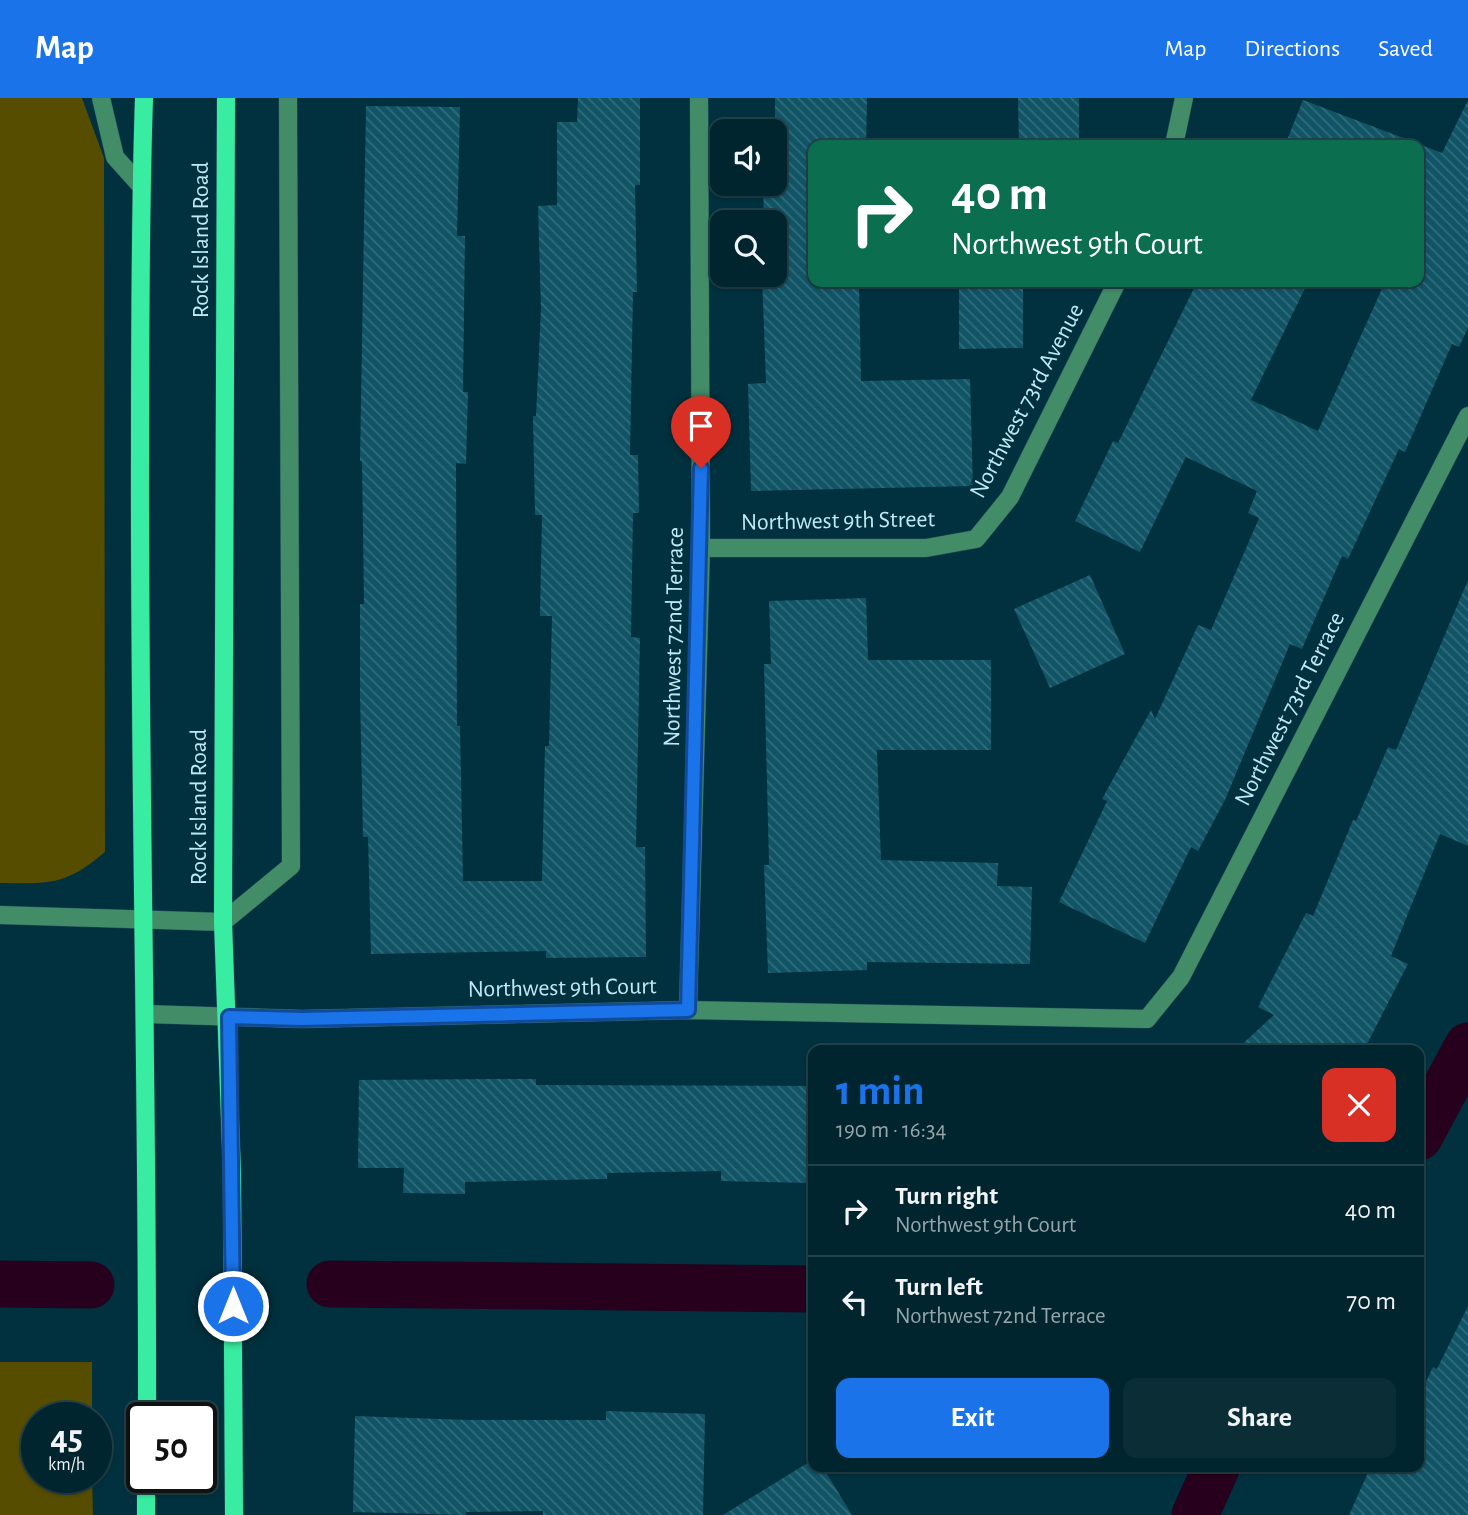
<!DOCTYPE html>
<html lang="en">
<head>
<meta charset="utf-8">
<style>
  :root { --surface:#01252e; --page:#0b2d36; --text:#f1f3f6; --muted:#96a5aa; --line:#23424a; --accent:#1a73e8 }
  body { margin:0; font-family:"Alegreya Sans",sans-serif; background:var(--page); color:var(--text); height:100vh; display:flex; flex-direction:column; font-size:26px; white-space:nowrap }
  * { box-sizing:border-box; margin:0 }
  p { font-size:23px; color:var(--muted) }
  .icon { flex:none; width:38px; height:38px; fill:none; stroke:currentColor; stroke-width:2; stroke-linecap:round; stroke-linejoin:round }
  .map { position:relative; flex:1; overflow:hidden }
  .details { position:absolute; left:808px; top:947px; width:616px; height:427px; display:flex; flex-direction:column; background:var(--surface); border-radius:14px; box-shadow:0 2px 5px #0004,0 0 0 2px var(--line) }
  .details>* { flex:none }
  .top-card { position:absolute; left:808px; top:42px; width:616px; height:147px; border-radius:14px; box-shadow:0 2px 5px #0004,0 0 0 2px var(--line); background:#0b6e4f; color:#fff; overflow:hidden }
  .tools { position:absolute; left:710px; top:21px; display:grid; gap:14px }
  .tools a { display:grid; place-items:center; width:77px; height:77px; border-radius:14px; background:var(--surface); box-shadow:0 2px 5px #0004,0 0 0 2px var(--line); font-size:35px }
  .speed { position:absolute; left:21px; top:1304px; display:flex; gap:14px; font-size:35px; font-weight:700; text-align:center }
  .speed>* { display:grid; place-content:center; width:91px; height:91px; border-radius:50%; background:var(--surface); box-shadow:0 2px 5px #0004,0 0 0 2px var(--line); line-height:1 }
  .speed small { font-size:18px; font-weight:400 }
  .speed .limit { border:4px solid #111; border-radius:10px; background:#fff; color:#111 }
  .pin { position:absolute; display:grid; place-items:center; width:60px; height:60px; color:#fff; margin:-72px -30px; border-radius:50% 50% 50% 0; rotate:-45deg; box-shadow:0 0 7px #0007 }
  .pin .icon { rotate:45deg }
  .me { position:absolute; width:77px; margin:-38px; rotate:0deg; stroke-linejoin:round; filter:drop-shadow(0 0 5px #0008) }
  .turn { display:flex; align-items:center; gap:24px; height:147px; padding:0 28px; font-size:32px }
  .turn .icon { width:91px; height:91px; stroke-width:2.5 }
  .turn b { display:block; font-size:49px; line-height:60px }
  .round { display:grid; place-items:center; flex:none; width:74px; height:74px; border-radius:14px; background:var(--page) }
  .summary { display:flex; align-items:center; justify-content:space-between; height:119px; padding:0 28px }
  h1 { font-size:42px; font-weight:600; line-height:52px; color:var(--accent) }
  .cta { display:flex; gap:14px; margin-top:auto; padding:14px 28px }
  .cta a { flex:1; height:80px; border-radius:14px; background:var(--accent); color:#fff; font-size:28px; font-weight:600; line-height:80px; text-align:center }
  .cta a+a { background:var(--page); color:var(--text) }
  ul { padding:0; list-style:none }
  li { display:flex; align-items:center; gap:21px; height:91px; padding:0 28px; border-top:2px solid var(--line) }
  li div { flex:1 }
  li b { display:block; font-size:26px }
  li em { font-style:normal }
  header { display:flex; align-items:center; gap:42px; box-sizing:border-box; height:98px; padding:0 35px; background:var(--accent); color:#fff }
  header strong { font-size:33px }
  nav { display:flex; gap:38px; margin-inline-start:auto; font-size:24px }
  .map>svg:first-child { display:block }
  .grass { fill:#574d00 }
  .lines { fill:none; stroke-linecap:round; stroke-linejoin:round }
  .canal { stroke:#26001c; stroke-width:47 }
  .building { fill:url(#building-back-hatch) }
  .minor-casing { stroke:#204e5b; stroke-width:19 }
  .major-casing { stroke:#204e5b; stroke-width:19 }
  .minor { stroke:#428c68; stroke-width:18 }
  .major { stroke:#38eda2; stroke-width:18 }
  .route-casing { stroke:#114b97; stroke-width:18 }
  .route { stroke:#1a73e8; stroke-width:12 }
  .labels { text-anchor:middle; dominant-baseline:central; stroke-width:7; stroke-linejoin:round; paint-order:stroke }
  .street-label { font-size:24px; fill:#c1e8f4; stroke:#01313e }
</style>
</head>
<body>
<header>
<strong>Map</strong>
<nav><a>Map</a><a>Directions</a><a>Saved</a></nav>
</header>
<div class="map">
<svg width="1468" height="1417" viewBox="0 0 1468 1417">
  <defs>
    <pattern id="building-back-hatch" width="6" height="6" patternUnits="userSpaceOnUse" patternTransform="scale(1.75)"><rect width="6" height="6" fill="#105466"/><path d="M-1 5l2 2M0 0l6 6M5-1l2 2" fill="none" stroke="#316d7c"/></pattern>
  </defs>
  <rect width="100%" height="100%" fill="#01313e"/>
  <!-- grass -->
  <g class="grass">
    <path d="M 0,0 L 82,0 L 104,60 L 105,754 C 66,787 50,786 0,785 Z"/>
    <path d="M 0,1264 L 92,1264 L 92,1319 L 37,1320 L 37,1379 L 92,1379 L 93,1417 L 0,1417 Z"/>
  </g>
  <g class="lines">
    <!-- canal -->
    <g class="canal">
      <path d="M 1419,1039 L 1468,948"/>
      <path d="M 0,1186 L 91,1187"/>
      <path d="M 330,1186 L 814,1191"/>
      <path d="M 1195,1417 L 1217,1368"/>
    </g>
  </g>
  <!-- building -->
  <g class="building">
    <path d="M 578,0 L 640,0 L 640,87 L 635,87 L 637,194 L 633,194 L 630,357 L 638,357 L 639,415 L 633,415 L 631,539 L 640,540 L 636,749 L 645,749 L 646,859 L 546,860 L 546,853 L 371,856 L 368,739 L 363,739 L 360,596 L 360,506 L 364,506 L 362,363 L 360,363 L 366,8 L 460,9 L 457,138 L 465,138 L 463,294 L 468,294 L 466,366 L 456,365 L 457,628 L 460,628 L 463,783 L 542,783 L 545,648 L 549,648 L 552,518 L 540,518 L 542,417 L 535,417 L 533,318 L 536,318 L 541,211 L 538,108 L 557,107 L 557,24 L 577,24 Z"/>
    <path d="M 775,0 L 867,0 L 866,47 L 814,47 L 814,184 L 859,184 L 861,283 L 970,281 L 973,388 L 751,393 L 748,286 L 766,285 L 762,177 L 775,177 L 775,124 L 763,124 L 764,86 L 775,86 L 775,33 L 765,33 L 765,22 L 775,22 Z"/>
    <path d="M 1018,0 L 1079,0 L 1079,47 L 1019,47 Z"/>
    <path d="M 1303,2 L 1414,44 L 1413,47 L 1285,47 Z"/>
    <path d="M 1468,2 L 1468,230 L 1459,249 L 1452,246 L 1405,354 L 1399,351 L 1348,461 L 1342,458 L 1302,551 L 1290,546 L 1225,702 L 1198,753 L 1191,749 L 1145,845 L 1059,804 L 1107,703 L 1102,701 L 1151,612 L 1155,621 L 1198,527 L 1211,532 L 1259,420 L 1248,415 L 1257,393 L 1186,359 L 1140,454 L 1075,423 L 1113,343 L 1118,345 L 1197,184 L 1308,184 L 1251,302 L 1318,333 L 1385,184 L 1419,184 L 1419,46 L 1442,55 Z"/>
    <path d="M 959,184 L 1023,184 L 1023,250 L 959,251 Z"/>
    <path d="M 1090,477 L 1125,556 L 1050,590 L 1014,511 Z"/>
    <path d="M 1468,482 L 1468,748 L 1440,736 L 1391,858 L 1408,866 L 1364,952 L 1236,952 L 1274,917 L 1258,909 L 1306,815 L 1313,818 L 1353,722 L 1356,723 L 1388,649 L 1396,652 Z"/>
    <path d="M 866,500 L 868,562 L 991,562 L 991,652 L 877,652 L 881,762 L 998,765 L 997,788 L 1032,789 L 1030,866 L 867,864 L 867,872 L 768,875 L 764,767 L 769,767 L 764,566 L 771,566 L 769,503 Z"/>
    <path d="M 495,981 L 536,981 L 536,987 L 814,988 L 814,1085 L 721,1083 L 721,1073 L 607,1075 L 607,1081 L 465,1084 L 465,1096 L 403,1095 L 404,1070 L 358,1070 L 359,982 Z"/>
    <path d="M 1468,1208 L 1468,1417 L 1349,1417 L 1371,1368 L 1419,1368 L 1419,1298 L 1433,1269 L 1437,1271 Z"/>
    <path d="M 606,1313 L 705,1316 L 703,1417 L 543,1417 L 543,1413 L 466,1414 L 466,1417 L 353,1414 L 355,1318 L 468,1322 L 606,1322 Z"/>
    <path d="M 814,1361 L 814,1368 L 822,1368 L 852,1417 L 723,1417 Z"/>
  </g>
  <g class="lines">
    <!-- minor casing -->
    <g class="minor-casing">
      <g id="minor">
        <path d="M 101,0 L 115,59 L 141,88"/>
        <path d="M 1174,47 L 1184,0"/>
        <path d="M 701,450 L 926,450 L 976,441 L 1010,399 L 1117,184"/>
        <path d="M 0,817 L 223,824 L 291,768 L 288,0"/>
        <path d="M 688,912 L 701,450 L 699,0"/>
        <path d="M 145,916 L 302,921 L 688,912 L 1147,921 L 1181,879 L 1468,318"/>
      </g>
    </g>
    <!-- major casing -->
    <g class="major-casing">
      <g id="major">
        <path d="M 144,0 C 140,117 140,234 140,351 C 139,674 148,997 147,1320"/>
        <path d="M 226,0 L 223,824 L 232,1077 L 234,1417"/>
        <path d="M 146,1417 L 146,1379"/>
      </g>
    </g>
    <!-- minor -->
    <use href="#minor" class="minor"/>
    <!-- major -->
    <use href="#major" class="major"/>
  </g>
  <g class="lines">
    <!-- route casing -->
    <g class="route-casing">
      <path id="route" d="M 233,1208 L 229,919 L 302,921 L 688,912 L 701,370"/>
    </g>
    <!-- route -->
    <use href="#route" class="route"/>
  </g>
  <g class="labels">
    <!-- street labels -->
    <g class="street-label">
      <text transform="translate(201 142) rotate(-90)">Rock Island Road</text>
      <text transform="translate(1027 303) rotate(-62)">Northwest 73rd Avenue</text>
      <text transform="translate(838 423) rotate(-1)">Northwest 9th Street</text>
      <text transform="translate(674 539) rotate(-89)">Northwest 72nd Terrace</text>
      <text transform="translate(1290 611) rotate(-63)">Northwest 73rd Terrace</text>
      <text transform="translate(199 709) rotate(-90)">Rock Island Road</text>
      <text transform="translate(562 890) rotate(-1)">Northwest 9th Court</text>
    </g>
  </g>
</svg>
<div class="tools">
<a><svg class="icon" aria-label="sound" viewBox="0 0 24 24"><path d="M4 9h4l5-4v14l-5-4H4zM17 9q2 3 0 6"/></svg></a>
<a><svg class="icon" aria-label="search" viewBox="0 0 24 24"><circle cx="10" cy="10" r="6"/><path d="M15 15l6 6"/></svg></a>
</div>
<div class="speed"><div>45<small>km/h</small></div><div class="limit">50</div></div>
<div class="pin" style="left:701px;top:370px;background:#d93025"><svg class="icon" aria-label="arrive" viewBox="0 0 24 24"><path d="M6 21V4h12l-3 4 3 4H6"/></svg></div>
<svg class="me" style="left:233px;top:1208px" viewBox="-20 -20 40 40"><circle r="17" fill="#1a73e8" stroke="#fff" stroke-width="3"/><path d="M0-11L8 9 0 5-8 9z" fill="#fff"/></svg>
<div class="top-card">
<div class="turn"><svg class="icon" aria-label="right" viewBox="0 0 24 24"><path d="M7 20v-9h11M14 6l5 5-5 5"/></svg><div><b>40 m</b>Northwest 9th Court</div></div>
</div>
<section class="details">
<div class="summary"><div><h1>1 min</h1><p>190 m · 16:34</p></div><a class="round" style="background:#d93025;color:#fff"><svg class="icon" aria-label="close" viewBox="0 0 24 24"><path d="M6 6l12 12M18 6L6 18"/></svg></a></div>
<ul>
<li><svg class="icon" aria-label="right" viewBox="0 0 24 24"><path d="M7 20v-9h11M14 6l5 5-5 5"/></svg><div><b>Turn right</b><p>Northwest 9th Court</p></div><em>40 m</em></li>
<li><svg class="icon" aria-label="left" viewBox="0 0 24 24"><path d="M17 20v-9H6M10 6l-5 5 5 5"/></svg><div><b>Turn left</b><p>Northwest 72nd Terrace</p></div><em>70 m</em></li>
</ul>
<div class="cta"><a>Exit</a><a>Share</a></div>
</section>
</div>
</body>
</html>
